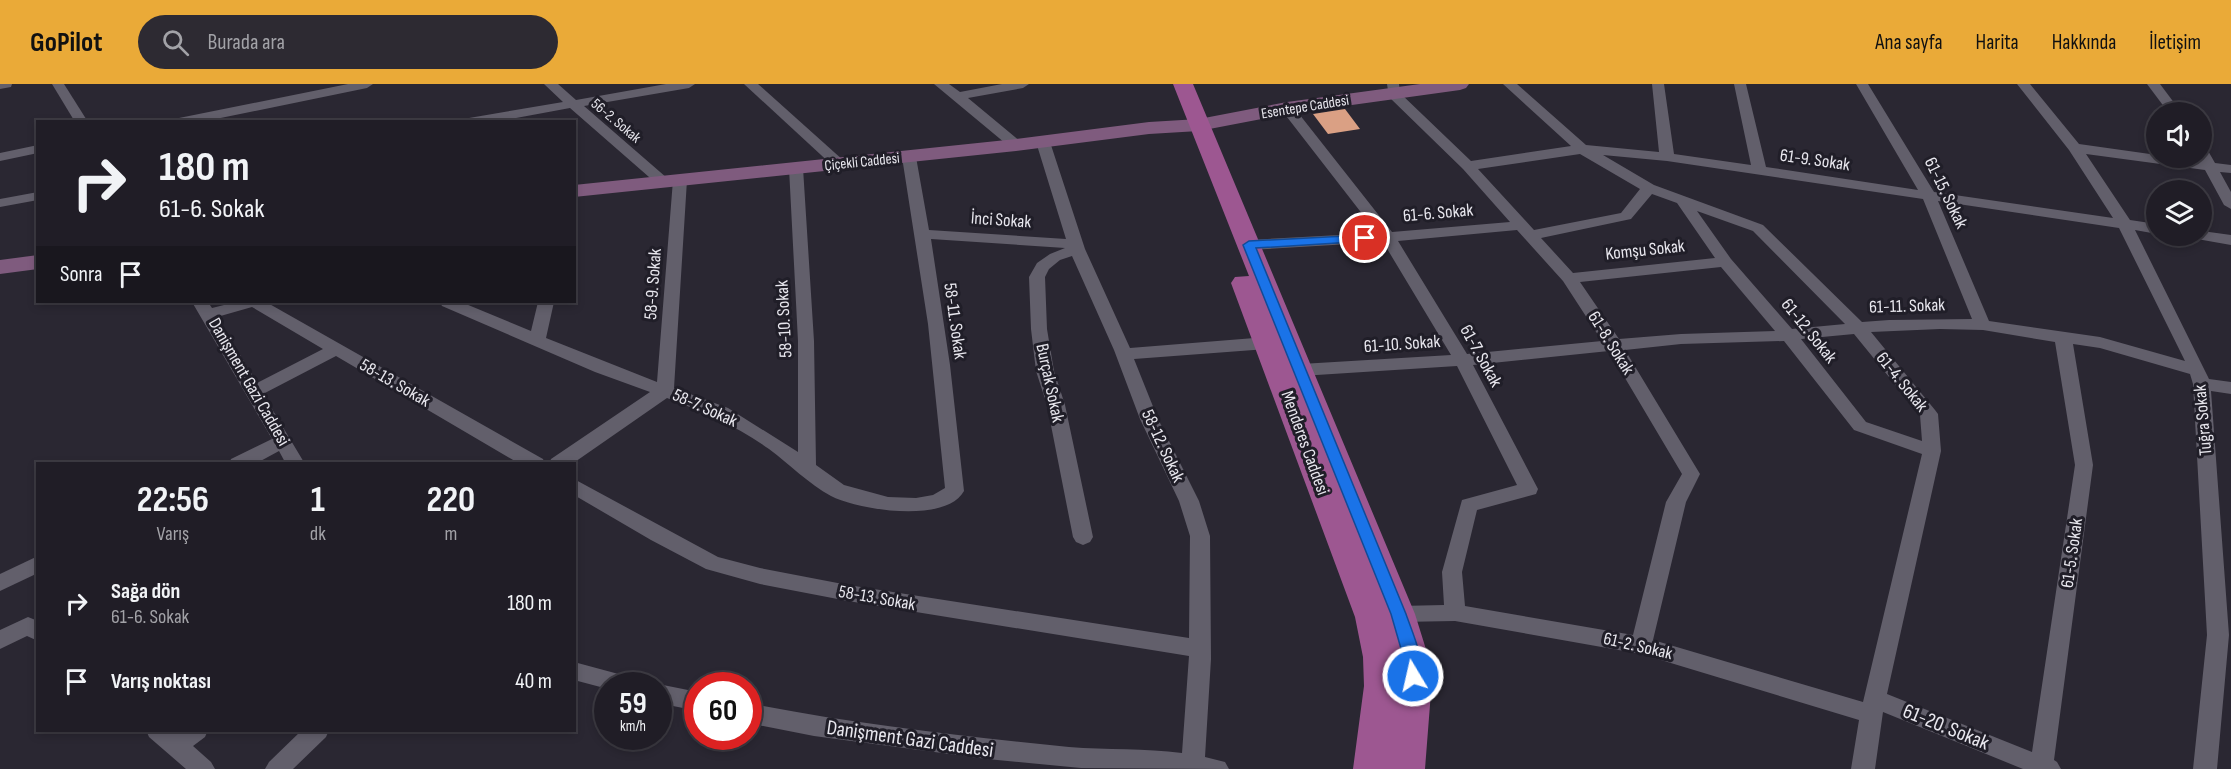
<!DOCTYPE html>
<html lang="tr">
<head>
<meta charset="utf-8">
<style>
  :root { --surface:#201d26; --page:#2d2a32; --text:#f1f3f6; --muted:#a2a2a7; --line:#3d3b43; --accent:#eaaa38 }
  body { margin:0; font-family:"Sofia Sans Condensed",sans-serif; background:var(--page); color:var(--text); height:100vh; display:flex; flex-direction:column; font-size:22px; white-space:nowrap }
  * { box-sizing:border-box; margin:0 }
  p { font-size:20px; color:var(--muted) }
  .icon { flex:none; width:33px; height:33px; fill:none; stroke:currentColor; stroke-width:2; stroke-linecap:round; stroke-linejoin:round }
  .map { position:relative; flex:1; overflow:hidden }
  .sheet { position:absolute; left:36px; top:378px; width:540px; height:270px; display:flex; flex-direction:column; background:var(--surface); border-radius:0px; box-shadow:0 3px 9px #0003,0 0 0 2px var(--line) }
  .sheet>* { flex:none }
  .hud { position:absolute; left:36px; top:36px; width:540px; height:183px; border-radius:0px; box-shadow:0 3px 9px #0003,0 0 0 2px var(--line); background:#201d26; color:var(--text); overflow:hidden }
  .tools { position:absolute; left:2146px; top:18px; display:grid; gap:12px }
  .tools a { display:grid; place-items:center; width:66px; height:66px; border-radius:50%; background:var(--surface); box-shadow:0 3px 9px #0003,0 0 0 2px var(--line); font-size:30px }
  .speed { position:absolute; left:594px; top:588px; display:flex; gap:12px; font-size:30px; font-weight:700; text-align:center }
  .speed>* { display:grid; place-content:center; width:78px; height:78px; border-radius:50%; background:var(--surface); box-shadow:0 3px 9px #0003,0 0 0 2px var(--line); line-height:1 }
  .speed small { font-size:15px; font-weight:400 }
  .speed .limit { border:9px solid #d22; background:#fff; color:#111 }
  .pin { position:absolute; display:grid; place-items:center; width:51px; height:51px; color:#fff; margin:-26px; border:3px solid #fff; border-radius:50%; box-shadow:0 2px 6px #0007 }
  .me { position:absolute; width:66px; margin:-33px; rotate:351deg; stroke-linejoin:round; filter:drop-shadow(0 0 4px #0008) }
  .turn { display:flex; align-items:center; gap:21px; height:126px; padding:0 24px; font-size:27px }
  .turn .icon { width:78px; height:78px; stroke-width:2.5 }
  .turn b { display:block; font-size:42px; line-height:51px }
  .then { display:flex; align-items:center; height:57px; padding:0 24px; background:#0003; gap:12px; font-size:22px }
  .eta { display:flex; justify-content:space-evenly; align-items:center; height:102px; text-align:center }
  .eta b { font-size:36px; font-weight:700; line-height:42px }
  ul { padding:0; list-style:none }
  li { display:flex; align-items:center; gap:18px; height:78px; padding:0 24px }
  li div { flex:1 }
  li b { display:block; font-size:22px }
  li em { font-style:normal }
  header { display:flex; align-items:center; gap:36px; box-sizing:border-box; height:84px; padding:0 30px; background:var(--accent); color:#111 }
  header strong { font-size:28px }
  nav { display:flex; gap:33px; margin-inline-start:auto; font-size:21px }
  .search { width:420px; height:54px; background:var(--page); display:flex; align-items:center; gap:15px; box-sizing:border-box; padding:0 21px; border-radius:33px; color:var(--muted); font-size:22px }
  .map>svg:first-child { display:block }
  .building { fill:#daa084 }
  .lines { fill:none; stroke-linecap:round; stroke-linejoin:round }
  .street { fill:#625f6b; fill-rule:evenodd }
  .secondary { fill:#7f5b7e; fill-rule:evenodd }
  .primary { fill:#9d5791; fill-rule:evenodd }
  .route { fill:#1a73e8; stroke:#114b97; stroke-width:1.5 }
  .labels { text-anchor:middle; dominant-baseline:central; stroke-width:6; stroke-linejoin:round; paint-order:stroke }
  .far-street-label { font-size:15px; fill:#e8e7ee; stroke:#201e28 }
  .street-label { font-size:18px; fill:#e8e7ee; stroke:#201e28 }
  .near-street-label { font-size:21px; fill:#e8e7ee; stroke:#201e28 }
</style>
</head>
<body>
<header>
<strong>GoPilot</strong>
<div class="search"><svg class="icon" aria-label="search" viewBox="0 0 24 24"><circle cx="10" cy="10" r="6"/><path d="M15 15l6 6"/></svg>Burada ara</div>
<nav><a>Ana sayfa</a><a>Harita</a><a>Hakkında</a><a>İletişim</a></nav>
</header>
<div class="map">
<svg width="2231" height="685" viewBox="0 0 2231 685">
  <rect width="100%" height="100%" fill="#2a2732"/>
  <!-- building -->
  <path class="building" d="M 1345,25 L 1360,45 L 1328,50 L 1313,30 Z"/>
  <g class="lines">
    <!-- street -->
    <g class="street">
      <path d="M 0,0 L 12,0 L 11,3 L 0,5 Z"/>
      <path d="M 52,0 L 64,0 L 88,38 L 75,38 Z"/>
      <path d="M 348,0 L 373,0 L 367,4 L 201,38 L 173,38 L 179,34 Z"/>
      <path d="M 544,0 L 558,0 L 576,16 L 666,0 L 695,0 L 689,4 L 584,22 L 667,94 L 669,97 L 667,100 L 657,100 L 570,24 L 495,38 L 463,38 L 469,34 L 563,18 Z"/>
      <path d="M 744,0 L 758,0 L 844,77 L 846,80 L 844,83 L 834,83 Z"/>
      <path d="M 934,0 L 949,0 L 960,8 L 1002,0 L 1029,0 L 1023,4 L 968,14 L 1021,58 L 1023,61 L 1021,64 L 1011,64 Z"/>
      <path d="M 1387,0 L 1399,0 L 1400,9 L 1471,77 L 1571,62 L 1503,0 L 1517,0 L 1586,61 L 1659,68 L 1652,0 L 1664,0 L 1674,70 L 1751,81 L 1734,0 L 1746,0 L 1766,83 L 1918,106 L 1856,0 L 1868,0 L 1934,108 L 2113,134 L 2069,66 L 2017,0 L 2030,0 L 2079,60 L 2157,71 L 2157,74 L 2200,77 L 2198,74 L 2202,74 L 2202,64 L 2207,65 L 2215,79 L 2231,81 L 2231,89 L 2220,88 L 2231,108 L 2231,125 L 2224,121 L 2205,86 L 2086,70 L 2130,136 L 2157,140 L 2157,150 L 2135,146 L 2209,295 L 2231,298 L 2231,310 L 2211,307 L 2229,551 L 2217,685 L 2193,685 L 2207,551 L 2193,300 L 2190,290 L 2100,264 L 2073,260 L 2093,381 L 2054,676 L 2057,678 L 2061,685 L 2023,685 L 1883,628 L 1875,685 L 1851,685 L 1859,636 L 1641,570 L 1455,537 L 1399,538 L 1392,536 L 1389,530 L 1392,524 L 1399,522 L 1444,521 L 1442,488 L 1462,416 L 1517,401 L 1457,282 L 1301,292 L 1295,290 L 1292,286 L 1295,282 L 1301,280 L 1451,271 L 1383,158 L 1249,166 L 1241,161 L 1249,156 L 1377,149 L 1280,24 L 1287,20 L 1292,21 L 1392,148 L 1510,138 L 1463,85 L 1389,13 ZM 1580,70 L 1640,105 L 1621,129 L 1534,146 L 1478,85 ZM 1603,71 L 1667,77 L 1923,115 L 1972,235 L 1889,236 L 1862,238 L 1763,141 L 1654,101 ZM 1652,110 L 1677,119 L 1715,174 L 1573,189 L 1541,154 L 1631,135 ZM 1938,117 L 2119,144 L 2185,277 L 2100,253 L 1989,237 ZM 1697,127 L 1753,147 L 1845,240 L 1792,245 L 1731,175 ZM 1517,146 L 1563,197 L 1602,257 L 1467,270 L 1398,157 ZM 1721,183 L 1775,247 L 1681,250 L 1619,255 L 1580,198 ZM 1940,245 L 1983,246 L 2055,258 L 2075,381 L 2032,668 L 1887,610 L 1941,367 L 1938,330 L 1935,326 L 1871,248 ZM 1854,250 L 1920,331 L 1922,357 L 1866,338 L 1801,255 ZM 1784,257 L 1854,346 L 1922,370 L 1863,618 L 1653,556 L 1686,418 L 1700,390 L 1625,266 L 1681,260 ZM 1609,267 L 1682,390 L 1666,418 L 1633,551 L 1465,522 L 1462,488 L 1477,426 L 1536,410 L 1538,405 L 1473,281 Z"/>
      <path d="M 2147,0 L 2160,0 L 2181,28 L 2168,28 Z"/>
      <path d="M 1043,54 L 1050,58 L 1085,165 L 1130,264 L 1267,253 L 1273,255 L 1275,259 L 1273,263 L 1267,265 L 1134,275 L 1158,335 L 1199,417 L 1210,452 L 1211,575 L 1205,673 L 1225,678 L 1229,685 L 1081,684 L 987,675 L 814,652 L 748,639 L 748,619 C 854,640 962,652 1069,663 C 1107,666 1145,664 1182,669 L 1189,572 L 848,517 L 760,500 L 706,485 L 651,456 L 574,411 L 574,395 L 718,473 L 760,484 L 848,501 L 1189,554 L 1190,452 L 1179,417 L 1140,335 L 1114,266 L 1072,172 L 1060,176 L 1049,185 L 1045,193 L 1047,245 L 1054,287 L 1065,321 L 1093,453 L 1090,458 L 1083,461 L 1076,458 L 1073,453 L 1047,321 L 1036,287 L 1031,245 L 1029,193 L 1037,179 L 1050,170 L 1065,164 L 931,155 L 950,281 L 964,407 C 946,440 858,426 831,412 C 809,400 789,380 769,365 C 737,342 703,328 667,314 L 572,380 L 549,380 L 551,375 L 650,308 L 595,288 L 442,222 L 440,218 L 461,218 L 531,247 L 538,218 L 554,218 L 546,254 L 657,298 L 673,96 L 675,93 L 685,93 L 687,96 L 674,304 L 728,324 L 798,368 L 798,257 L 789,84 L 796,80 L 801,81 L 803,84 L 814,257 L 816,381 L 844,401 L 888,413 L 916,414 L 933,411 L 945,404 L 928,240 L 902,73 L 909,69 L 916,73 L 929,146 L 1066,155 L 1036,58 Z"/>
      <path d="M 38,61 L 38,69 L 0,77 L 0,69 Z"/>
      <path d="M 38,108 L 38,116 L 0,123 L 0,115 Z"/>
      <path d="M 2202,147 L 2231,151 L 2231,161 L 2197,155 L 2195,152 L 2202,152 Z"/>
      <path d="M 192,218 L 208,218 L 212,224 L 236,218 L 266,218 L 543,375 L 545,380 L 520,380 L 336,272 L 263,310 L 305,380 L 286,380 L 279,367 L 255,380 L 229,380 L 231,375 L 272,355 ZM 252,223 L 323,265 L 257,299 L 217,233 Z"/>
      <path d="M 38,472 L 38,489 L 0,507 L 0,490 Z"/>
      <path d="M 28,533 L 38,537 L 38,557 L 27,552 L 0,565 L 0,546 Z"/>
      <path d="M 574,578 L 637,595 L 640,602 L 608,602 L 608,605 L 574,596 Z"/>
      <path d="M 658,600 L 698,608 L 698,627 L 658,619 L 658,602 L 653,602 Z"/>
      <path d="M 146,646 L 176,648 L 208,646 L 205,653 L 193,662 L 211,678 L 215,685 L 186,685 L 149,653 Z"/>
      <path d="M 302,646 L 329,646 L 326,653 L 293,685 L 265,685 L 269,678 Z"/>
    </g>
    <!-- secondary -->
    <g class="secondary">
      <path d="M 1420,0 L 1469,0 L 1466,4 L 1460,6 L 1287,30 L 1199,47 L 1149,50 L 1016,67 L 574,113 L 574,101 L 1016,55 L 1149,38 L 1199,35 L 1287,18 Z"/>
      <path d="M 38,171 L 38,185 L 0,190 L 0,176 Z"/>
    </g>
    <!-- primary -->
    <path class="primary" d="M 1173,0 L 1193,0 L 1415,530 L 1429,575 L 1431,608 L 1425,685 L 1353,685 L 1364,602 L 1363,573 L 1355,533 L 1231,199 L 1235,193 L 1249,192 Z"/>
  </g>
  <!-- route -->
  <path class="route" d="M 1365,151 L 1371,154 L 1369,157 L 1256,164 L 1406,530 C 1412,548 1427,579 1419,597 L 1413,599 L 1407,597 L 1404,575 L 1391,530 L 1243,161 L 1249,157 Z"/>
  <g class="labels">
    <!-- far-street labels -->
    <g class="far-street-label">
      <text transform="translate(1305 23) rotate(-9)">Esentepe Caddesi</text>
      <text transform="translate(616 37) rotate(40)">56-2. Sokak</text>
      <text transform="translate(862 78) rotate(-6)">Çiçekli Caddesi</text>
    </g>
    <!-- street labels -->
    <g class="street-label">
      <text transform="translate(1815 76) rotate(8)">61-9. Sokak</text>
      <text transform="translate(1946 109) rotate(64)">61-15. Sokak</text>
      <text transform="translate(1438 129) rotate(-5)">61-6. Sokak</text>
      <text transform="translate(1001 136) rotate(4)">İnci Sokak</text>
      <text transform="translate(1645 166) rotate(-6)">Komşu Sokak</text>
      <text transform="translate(653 200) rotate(-86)">58-9. Sokak</text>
      <text transform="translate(1907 222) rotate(-2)">61-11. Sokak</text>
      <text transform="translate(784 235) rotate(-93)">58-10. Sokak</text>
      <text transform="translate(955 237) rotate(82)">58-11. Sokak</text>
      <text transform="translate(1809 247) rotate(51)">61-12. Sokak</text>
      <text transform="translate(1611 259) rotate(58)">61-8. Sokak</text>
      <text transform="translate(1402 260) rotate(-4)">61-10. Sokak</text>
      <text transform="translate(1481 272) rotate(61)">61-7. Sokak</text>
      <text transform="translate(249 298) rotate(60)">Danişment Gazi Caddesi</text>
      <text transform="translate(1902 298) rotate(51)">61-4. Sokak</text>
      <text transform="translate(395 299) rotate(30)">58-13. Sokak</text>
      <text transform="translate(1050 299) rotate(78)">Burçak Sokak</text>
      <text transform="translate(705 324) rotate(24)">58-7. Sokak</text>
      <text transform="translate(2203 336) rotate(-95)">Tuğra Sokak</text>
      <text transform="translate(1305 359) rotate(70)">Menderes Caddesi</text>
      <text transform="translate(1163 362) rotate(65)">58-12. Sokak</text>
      <text transform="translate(2072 469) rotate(-82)">61-5. Sokak</text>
      <text transform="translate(877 514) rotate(10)">58-13. Sokak</text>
      <text transform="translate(1638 562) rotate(13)">61-2. Sokak</text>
    </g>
    <!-- near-street labels -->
    <g class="near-street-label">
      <text transform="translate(1946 643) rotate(22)">61-20. Sokak</text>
      <text transform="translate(910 655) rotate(8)">Danişment Gazi Caddesi</text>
    </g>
  </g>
</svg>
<div class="tools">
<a><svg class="icon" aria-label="sound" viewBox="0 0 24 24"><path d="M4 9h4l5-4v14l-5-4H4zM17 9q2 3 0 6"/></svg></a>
<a><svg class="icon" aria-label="layers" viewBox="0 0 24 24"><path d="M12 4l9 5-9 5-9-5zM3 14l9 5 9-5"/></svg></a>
</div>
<div class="speed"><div>59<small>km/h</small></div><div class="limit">60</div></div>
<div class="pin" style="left:1365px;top:154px;background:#d93025"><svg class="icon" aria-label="arrive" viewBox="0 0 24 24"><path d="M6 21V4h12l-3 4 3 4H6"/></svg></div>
<svg class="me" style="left:1413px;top:592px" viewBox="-20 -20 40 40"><circle r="17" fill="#1a73e8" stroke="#fff" stroke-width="3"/><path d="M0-11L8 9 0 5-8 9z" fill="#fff"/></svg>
<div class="hud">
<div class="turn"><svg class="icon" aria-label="right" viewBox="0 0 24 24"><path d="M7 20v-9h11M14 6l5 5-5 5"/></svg><div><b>180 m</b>61-6. Sokak</div></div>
<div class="then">Sonra<svg class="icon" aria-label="arrive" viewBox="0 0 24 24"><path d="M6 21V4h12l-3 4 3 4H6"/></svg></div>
</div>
<section class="sheet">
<div class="eta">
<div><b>22:56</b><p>Varış</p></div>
<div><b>1</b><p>dk</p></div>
<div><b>220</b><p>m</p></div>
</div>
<ul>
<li><svg class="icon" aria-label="right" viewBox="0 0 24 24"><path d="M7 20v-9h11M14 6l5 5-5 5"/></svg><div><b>Sağa dön</b><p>61-6. Sokak</p></div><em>180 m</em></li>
<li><svg class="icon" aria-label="arrive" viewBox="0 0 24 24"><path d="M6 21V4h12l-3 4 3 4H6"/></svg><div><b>Varış noktası</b></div><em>40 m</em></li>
</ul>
</section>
</div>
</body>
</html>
